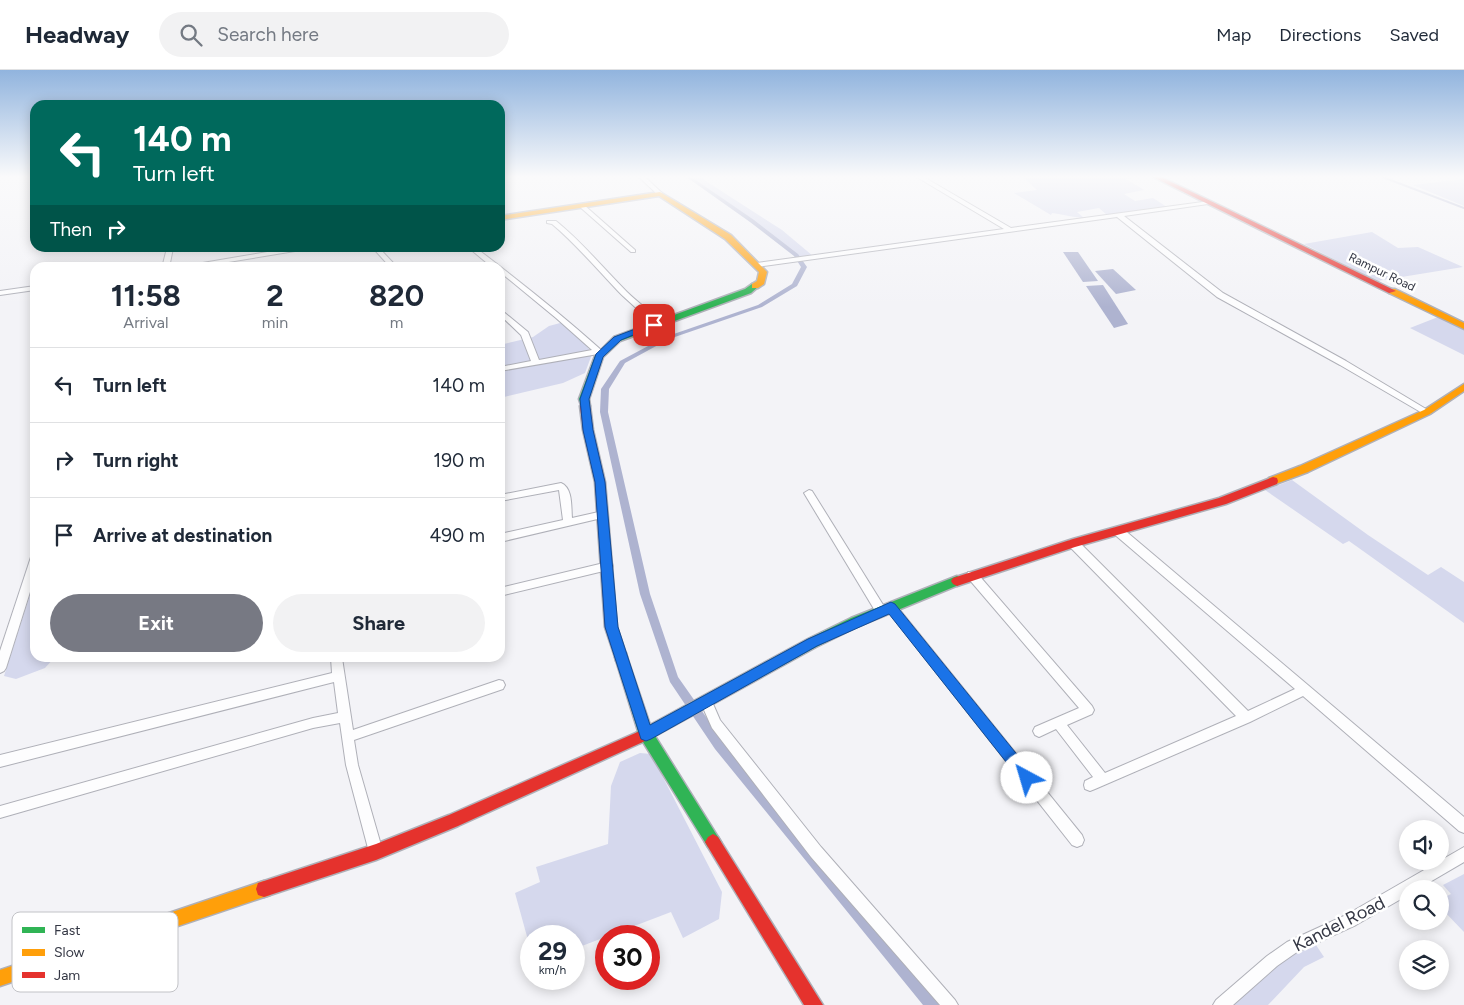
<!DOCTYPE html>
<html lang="en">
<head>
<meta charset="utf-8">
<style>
  :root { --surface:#fff; --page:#f2f2f3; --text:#1f2937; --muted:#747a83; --line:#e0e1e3; --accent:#777983 }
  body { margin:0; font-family:Figtree,sans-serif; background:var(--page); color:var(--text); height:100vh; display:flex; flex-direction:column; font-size:19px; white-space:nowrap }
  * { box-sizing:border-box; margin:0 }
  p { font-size:16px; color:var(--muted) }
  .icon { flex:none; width:28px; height:28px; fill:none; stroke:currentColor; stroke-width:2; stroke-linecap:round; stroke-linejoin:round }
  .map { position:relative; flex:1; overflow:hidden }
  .drawer { position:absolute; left:30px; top:192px; width:475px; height:400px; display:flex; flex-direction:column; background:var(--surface); border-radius:15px; box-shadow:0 2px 12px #0003 }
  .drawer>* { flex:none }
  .top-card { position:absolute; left:30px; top:30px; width:475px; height:152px; border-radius:15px; box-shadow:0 2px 12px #0003; background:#00695c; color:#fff; overflow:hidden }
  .controls { position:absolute; left:1399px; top:750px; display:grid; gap:10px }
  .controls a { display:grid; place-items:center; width:50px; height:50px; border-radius:50%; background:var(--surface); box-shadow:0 2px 12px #0003; font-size:25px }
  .speed { position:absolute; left:520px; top:855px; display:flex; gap:10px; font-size:25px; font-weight:700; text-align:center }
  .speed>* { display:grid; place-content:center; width:65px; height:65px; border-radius:50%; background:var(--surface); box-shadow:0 2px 12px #0003; line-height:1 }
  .speed small { font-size:12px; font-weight:400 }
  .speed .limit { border:8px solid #d22; background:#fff; color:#111 }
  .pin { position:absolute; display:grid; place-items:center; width:42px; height:42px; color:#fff; margin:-21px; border-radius:10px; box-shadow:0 2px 8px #0006 }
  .me { position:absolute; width:55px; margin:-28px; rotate:321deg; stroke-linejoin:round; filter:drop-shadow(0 0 4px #0008) }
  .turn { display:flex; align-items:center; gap:18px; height:105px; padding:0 20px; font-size:22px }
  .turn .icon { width:65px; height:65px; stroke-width:2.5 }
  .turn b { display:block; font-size:35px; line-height:42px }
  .then { display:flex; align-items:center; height:48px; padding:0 20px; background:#0003; gap:10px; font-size:19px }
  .eta { display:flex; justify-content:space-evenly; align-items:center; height:85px; text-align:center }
  .eta b { font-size:30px; font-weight:700; line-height:35px }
  .button { display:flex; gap:10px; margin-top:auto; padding:10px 20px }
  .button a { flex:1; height:58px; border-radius:30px; background:var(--accent); color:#fff; font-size:20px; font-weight:700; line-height:58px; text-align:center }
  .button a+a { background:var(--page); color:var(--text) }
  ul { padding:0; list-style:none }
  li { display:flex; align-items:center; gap:15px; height:75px; padding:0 20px; border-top:1px solid var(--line) }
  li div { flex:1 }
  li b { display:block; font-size:19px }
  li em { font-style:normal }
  header { display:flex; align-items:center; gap:30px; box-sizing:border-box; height:70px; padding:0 25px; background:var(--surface); border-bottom:1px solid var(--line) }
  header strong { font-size:24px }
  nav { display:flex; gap:28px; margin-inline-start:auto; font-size:18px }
  .search { width:350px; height:45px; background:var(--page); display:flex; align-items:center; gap:12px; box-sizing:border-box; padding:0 18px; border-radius:28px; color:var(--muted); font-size:19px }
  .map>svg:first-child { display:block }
  .green { fill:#d5d8ed }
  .water { fill:#aeb3d0 }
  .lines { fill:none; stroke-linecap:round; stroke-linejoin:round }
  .stream { stroke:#aeb3d0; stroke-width:2 }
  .canal { fill:#aeb3d0; fill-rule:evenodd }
  .street-casing { stroke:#afb0b8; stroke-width:2 }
  .fast-casing { stroke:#afb0b8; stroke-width:3 }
  .slow-casing { stroke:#afb0b8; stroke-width:3 }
  .jam-casing { stroke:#afb0b8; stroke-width:3 }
  .street { fill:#fdfdfe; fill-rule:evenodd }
  .fast { fill:#30b455; fill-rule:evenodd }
  .slow { fill:#ff9f0a; fill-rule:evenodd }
  .jam { fill:#e5322d; fill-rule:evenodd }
  .route { fill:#1a73e8; stroke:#114b97 }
  .labels { text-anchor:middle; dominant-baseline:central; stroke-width:5; stroke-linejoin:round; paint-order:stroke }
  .far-street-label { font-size:12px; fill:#343744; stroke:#fff }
  .near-street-label { font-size:18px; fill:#343744; stroke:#fff }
  .key { fill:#fff; stroke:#c2c3c7; stroke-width:1 }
  .key-label { font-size:14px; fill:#343744 }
</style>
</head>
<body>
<header>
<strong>Headway</strong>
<div class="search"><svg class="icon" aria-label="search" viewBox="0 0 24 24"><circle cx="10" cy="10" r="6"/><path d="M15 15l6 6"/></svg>Search here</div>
<nav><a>Map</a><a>Directions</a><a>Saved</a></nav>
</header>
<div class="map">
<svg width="1464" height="935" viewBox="0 0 1464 935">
  <rect width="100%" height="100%" fill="#f3f3f7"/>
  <!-- green -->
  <g class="green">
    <path d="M 690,106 L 698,106 L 782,160 L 813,186 L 801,188 L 754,151 Z"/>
    <path d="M 1032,106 L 1068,106 L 1071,108 L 1086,106 L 1142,106 L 1126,109 L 1144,120 L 1124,124 L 1135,131 L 1153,128 L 1167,137 L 1107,145 L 1099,138 L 1077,142 L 1084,148 C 1077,148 1061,144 1052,143 L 1051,145 L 1014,123 L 1037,120 L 1023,107 Z"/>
    <path d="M 1464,109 L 1464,136 L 1413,115 Z"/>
    <path d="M 1372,162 L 1398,178 L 1418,177 L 1463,197 L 1377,211 L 1304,174 Z"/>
    <path d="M 1438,247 L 1464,260 L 1464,285 L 1410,258 Z"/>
    <path d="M 564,252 L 575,257 L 592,284 L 585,303 L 563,313 L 500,328 L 500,275 L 533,267 L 549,256 Z"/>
    <path d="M 1292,410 L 1368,465 L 1428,505 L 1441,497 L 1464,512 L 1464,553 L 1349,471 L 1343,474 L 1265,420 Z"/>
    <path d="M 35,509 L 35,588 L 54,588 L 45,598 L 16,609 L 4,606 Z"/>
    <path d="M 640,683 L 651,684 L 722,822 L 719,849 L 683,868 L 671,842 L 574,879 L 574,866 L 531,866 L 531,881 L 515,823 L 540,812 L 536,797 L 608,774 L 611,716 L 620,692 Z"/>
    <path d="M 1464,804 L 1464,862 L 1442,839 L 1440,840 L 1440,825 L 1443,828 L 1451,824 L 1443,815 Z"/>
    <path d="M 1316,875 L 1324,887 L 1304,897 L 1268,935 L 1230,935 L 1288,887 Z"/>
  </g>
  <!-- water -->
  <g class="water">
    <path d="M 1063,182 L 1078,182 L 1098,211 L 1083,212 Z"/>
    <path d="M 1113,199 L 1136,220 L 1116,224 L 1095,201 Z"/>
    <path d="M 1103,215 L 1128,254 L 1114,258 L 1086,216 Z"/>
  </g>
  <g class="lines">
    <!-- stream -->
    <path class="stream" d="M 1380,106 L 1464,138"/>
    <!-- canal -->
    <path class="canal" d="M 685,106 L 690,106 L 754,150 L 798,184 L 807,197 L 797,216 L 762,237 L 669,269 L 625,293 L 609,319 L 608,342 L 650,524 L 678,607 L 723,671 L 937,930 L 939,935 L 923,935 L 715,679 L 670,612 L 640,524 L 600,342 L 601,319 L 620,291 L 665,267 L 758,235 L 792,214 L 801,197 L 794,186 L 750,152 Z"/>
    <!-- street casing -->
    <g class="street-casing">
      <g id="street">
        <path d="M 638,106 L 644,106 L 662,123 L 662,125 L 658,125 Z"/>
        <path d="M 915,106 L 922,106 L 1011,158 L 1210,131 L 1210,133 L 1208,134 L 1124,146 L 1223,223 L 1346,291 L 1431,342 L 1430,344 L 1424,344 L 1340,295 L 1217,227 L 1117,147 L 757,197 L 754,195 L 757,193 L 1004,159 Z"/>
        <path d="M 580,135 L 584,135 L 635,180 L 635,182 L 631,182 L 580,137 Z"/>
        <path d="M 547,151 L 556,151 C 582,172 603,198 627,222 C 638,233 651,240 658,255 L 657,257 L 651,257 C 643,241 629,233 617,220 C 596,198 576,174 552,154 L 547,153 Z"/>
        <path d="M 167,178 L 173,178 L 169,198 L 162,198 Z"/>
        <path d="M 291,178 L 304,178 L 301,180 L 192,198 L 173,198 Z"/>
        <path d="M 373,178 L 379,178 L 398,198 L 391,198 Z"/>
        <path d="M 469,178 L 476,178 C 518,210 560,243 600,279 L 604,279 L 604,283 L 500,301 L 500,297 L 531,291 L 521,265 L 500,245 L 500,239 L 528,262 L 539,290 L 592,280 L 556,248 L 500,202 L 500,198 L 493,198 Z"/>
        <path d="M 35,216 L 35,220 L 0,225 L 0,221 Z"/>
        <path d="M 561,413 C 573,418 571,437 572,448 L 603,441 L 608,445 L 606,447 L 500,472 L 500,464 L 563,450 L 559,420 L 500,431 L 500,425 Z"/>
        <path d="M 809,420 L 812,421 L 885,538 L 886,541 L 885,544 L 881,545 L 877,544 L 804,423 Z"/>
        <path d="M 1118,457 L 1122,458 L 1464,747 L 1464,763 L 1459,761 L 1303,626 L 1250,652 L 1095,719 L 1090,721 L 1085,719 L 1084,715 L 1085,711 L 1093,707 L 1056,659 L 1039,667 L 1035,665 L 1033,661 L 1035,657 L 1079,638 L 968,508 L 967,505 L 968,502 L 976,502 L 1092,636 L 1094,640 L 1092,644 L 1067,655 L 1105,703 L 1236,646 L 1069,476 L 1068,473 L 1069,470 L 1077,470 L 1248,641 L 1295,619 L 1114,464 L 1113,461 L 1114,458 Z"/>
        <path d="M 35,486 L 35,506 L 6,598 L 4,601 L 0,603 L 0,581 L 30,490 L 31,487 Z"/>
        <path d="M 608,492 L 612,493 L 613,496 L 612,499 L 500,526 L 500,518 Z"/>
        <path d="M 891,533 L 895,534 L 1082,765 L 1084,770 L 1082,775 L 1077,777 L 1072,775 L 887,540 L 886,537 L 887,534 Z"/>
        <path d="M 331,588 L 342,588 L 353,660 L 499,610 L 503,611 L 505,615 L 503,619 L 354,670 L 358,695 L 383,782 L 381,787 L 376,789 L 371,787 L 369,782 L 346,695 L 340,653 L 313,658 L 0,748 L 0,736 L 313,648 L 338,643 L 334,612 L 0,697 L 0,685 L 332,603 Z"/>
        <path d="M 706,626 L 710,627 L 720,650 L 821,777 L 955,930 L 958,935 L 940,935 L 811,787 L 712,658 L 700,631 L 702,627 Z"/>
        <path d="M 1464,777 L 1464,792 L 1418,819 L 1408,819 L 1408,825 L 1356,855 L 1297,882 L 1277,896 L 1233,935 L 1213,935 L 1216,930 L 1267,886 L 1287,872 L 1346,845 Z"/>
      </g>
    </g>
    <!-- fast casing -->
    <g class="fast-casing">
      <g id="fast">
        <path d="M 752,214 L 759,216 L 751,223 L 620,271 L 603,287 L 589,329 L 590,336 L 588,338 L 582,338 L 579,329 L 595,286 L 614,267 L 745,219 Z"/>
        <path d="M 957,506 L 961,508 L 963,511 L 961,514 L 859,556 L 816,577 L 655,666 L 718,767 L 721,772 L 718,777 L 713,780 L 708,777 L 643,672 L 640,673 L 635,671 L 633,667 L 638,661 L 615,587 L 616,583 L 621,582 L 626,583 L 627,587 L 650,655 L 808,569 L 851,548 Z"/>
      </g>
    </g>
    <!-- slow casing -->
    <g class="slow-casing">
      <g id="slow">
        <path d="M 660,122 L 731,165 L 767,202 L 764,214 L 758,218 L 752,218 L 752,214 L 757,211 L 759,202 L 725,169 L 659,126 L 500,150 L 500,146 Z"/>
        <path d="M 1389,219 L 1395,219 L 1464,253 L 1464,259 L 1389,223 Z"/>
        <path d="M 1464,314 L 1464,321 L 1430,344 L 1308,402 L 1273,415 L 1268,411 L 1269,408 L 1300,396 L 1424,340 Z"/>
        <path d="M 264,811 L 270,813 L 272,819 L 270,825 L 264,827 L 0,916 L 0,900 Z"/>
      </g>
    </g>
    <!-- jam casing -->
    <g class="jam-casing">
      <g id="jam">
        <path d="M 1151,106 L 1159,106 L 1396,221 L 1389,223 Z"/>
        <path d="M 585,333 L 590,336 L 593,360 L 605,412 L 617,557 L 627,587 L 626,591 L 621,592 L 616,591 L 615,587 L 605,557 L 595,412 L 583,360 L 580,336 Z"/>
        <path d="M 1273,407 L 1277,408 L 1278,411 L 1277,414 L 1226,434 L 1075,477 L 957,516 L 953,514 L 951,511 L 953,508 L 1073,469 L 1219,428 Z"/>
        <path d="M 640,661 L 645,663 L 647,667 L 645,671 L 458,756 L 376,790 L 264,827 L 258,825 L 256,819 L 258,813 L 376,774 L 449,745 Z"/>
        <path d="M 713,764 L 718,767 L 823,935 L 804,935 L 708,777 L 705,772 L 708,767 Z"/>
      </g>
    </g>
    <!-- street -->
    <use href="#street" class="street"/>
    <!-- fast -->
    <use href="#fast" class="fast"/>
    <!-- slow -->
    <use href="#slow" class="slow"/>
    <!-- jam -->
    <use href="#jam" class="jam"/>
  </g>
  <!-- sky -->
  <linearGradient id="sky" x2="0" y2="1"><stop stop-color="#91b4de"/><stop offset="0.45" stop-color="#fafafb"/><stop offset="1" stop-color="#fafafb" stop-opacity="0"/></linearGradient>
  <rect width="1464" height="237" fill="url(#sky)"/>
  <!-- route -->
  <path class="route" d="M 651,253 L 658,255 L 621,270 L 603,287 L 589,329 L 593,360 L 605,412 L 618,557 L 650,655 L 808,569 L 891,532 L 895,534 L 1032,703 L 1034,708 L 1032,712 L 1027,714 L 1022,712 L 889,544 L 817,576 L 651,669 L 646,671 L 641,669 L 605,557 L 595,412 L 583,360 L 580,329 L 596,284 L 614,267 Z"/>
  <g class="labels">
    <!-- far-street labels -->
    <g class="far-street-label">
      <text transform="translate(1382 202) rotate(26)">Rampur Road</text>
    </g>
    <!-- near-street labels -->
    <g class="near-street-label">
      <text transform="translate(1339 854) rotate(-27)">Kandel Road</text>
    </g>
  </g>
  <!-- legend -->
  <rect x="12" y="842" width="166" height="80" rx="8" class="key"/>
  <rect x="22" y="857" width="23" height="6" fill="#30b455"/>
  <rect x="22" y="879" width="23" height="7" fill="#ff9f0a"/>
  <rect x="22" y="902" width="23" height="6" fill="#e5322d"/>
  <g class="key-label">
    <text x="54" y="865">Fast</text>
    <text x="54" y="887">Slow</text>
    <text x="54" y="910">Jam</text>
  </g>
</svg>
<div class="controls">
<a><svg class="icon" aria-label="sound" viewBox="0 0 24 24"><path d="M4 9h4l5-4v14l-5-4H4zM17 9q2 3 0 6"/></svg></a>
<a><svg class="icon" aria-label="search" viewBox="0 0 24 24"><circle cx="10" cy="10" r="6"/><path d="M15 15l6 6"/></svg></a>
<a><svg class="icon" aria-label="layers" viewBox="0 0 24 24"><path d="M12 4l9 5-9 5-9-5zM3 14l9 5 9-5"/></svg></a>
</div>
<div class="speed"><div>29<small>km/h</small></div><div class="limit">30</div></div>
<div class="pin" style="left:654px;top:255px;background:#d93025"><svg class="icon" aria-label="arrive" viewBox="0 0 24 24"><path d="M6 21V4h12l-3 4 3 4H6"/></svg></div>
<svg class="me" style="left:1027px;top:708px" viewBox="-20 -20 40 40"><circle r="19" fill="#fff"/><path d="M0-13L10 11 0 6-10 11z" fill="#1a73e8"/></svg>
<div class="top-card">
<div class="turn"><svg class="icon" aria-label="left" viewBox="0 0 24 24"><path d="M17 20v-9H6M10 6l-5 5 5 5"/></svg><div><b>140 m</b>Turn left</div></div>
<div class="then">Then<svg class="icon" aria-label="right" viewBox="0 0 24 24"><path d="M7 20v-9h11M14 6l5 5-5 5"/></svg></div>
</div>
<section class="drawer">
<div class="eta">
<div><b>11:58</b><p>Arrival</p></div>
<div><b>2</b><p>min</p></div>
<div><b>820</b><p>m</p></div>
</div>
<ul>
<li><svg class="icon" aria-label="left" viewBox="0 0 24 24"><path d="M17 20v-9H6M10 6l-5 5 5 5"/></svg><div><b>Turn left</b></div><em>140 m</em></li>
<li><svg class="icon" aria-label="right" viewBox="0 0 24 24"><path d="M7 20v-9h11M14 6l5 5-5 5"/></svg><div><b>Turn right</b></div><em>190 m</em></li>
<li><svg class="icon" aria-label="arrive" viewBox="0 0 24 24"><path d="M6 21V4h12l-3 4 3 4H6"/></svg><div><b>Arrive at destination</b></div><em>490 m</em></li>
</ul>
<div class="button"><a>Exit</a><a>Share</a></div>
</section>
</div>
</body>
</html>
